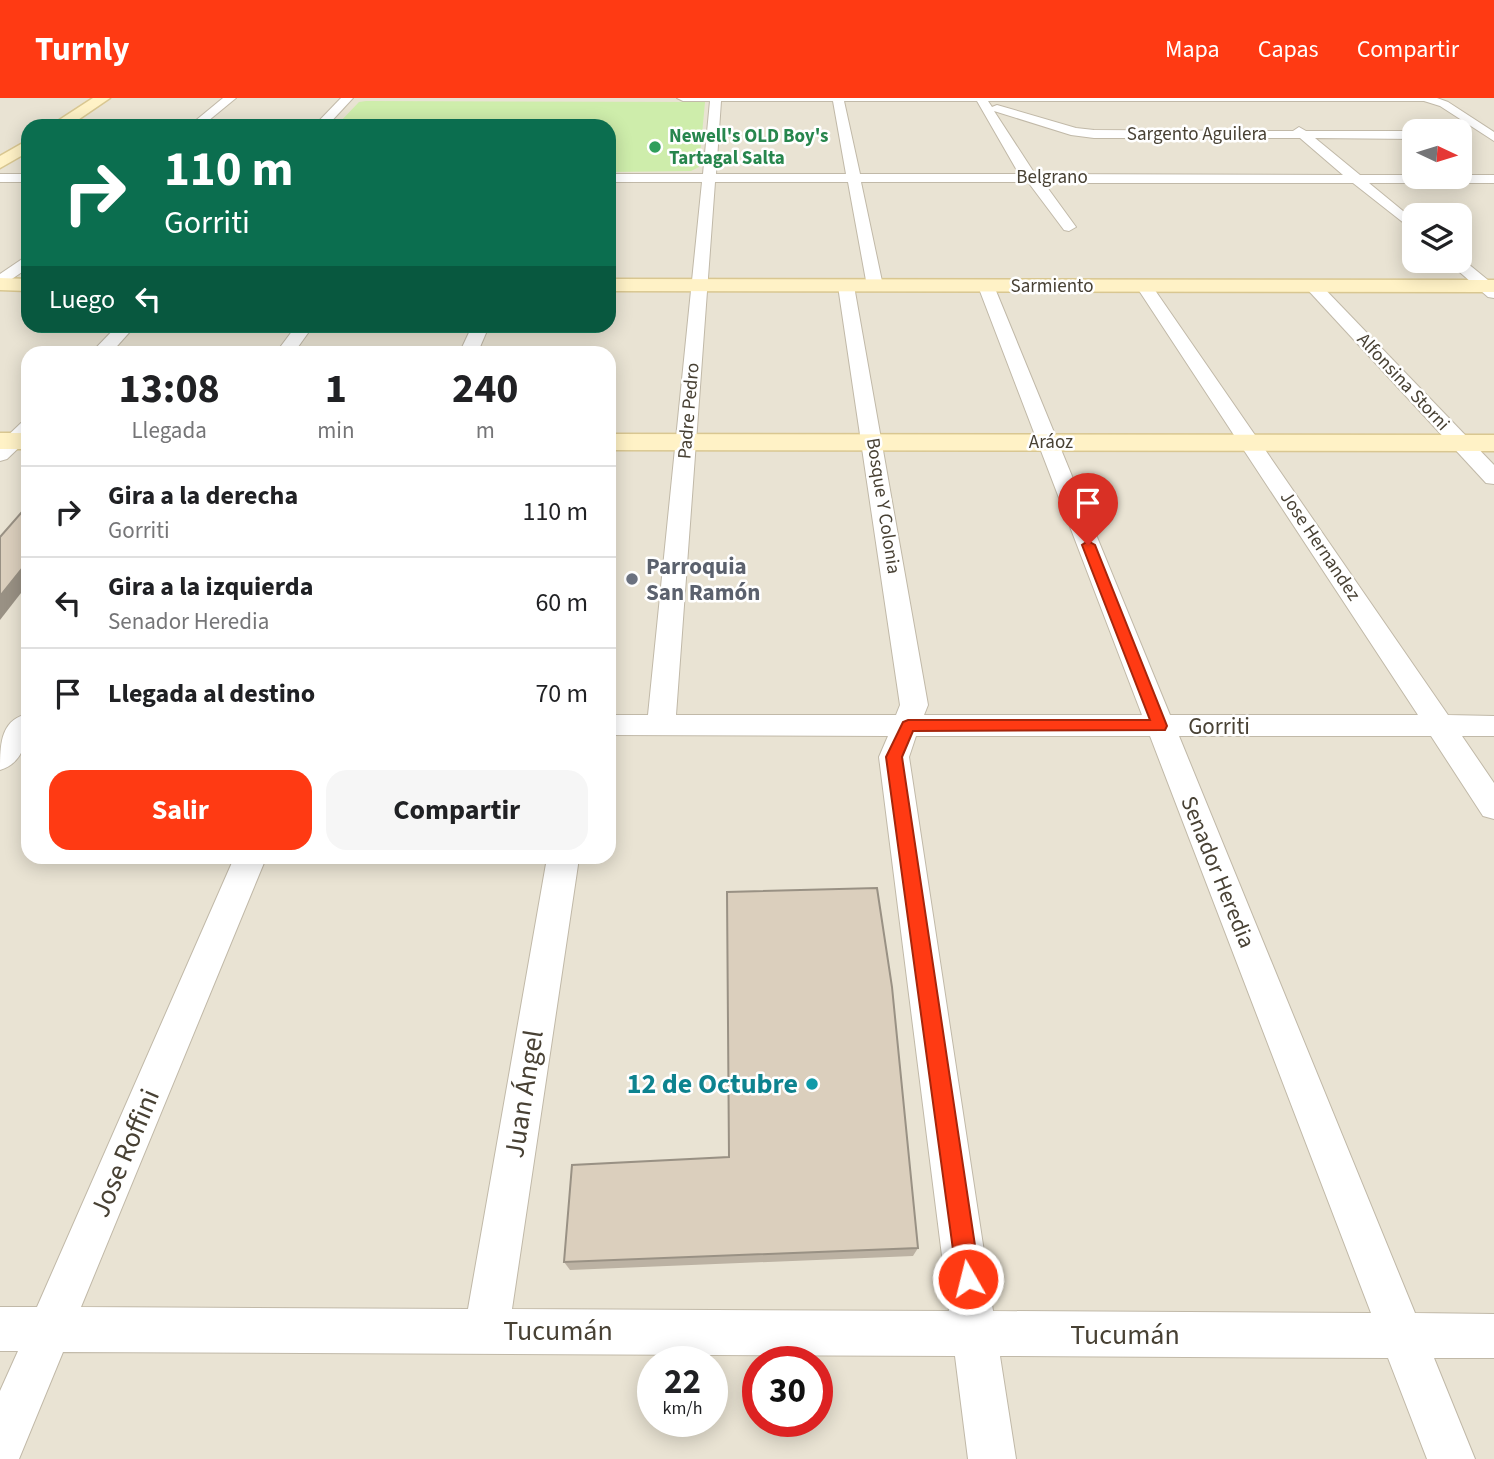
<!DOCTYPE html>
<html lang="es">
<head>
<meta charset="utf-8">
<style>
  :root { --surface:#fff; --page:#f6f6f6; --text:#202124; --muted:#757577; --line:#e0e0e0; --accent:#ff3a13 }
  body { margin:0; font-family:"Source Sans 3",sans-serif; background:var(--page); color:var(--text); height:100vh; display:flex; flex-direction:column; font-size:26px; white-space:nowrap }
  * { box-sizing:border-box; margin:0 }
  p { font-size:23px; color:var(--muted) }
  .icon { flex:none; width:38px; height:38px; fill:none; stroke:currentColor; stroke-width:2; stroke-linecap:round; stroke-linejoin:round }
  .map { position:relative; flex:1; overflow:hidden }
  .details { position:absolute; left:21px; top:248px; width:595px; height:518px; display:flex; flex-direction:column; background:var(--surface); border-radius:21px; box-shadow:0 4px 18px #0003 }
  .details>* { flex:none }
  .banner { position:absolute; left:21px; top:21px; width:595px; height:214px; border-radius:21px; box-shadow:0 4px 18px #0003; background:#0b6e4f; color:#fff; overflow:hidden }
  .needle { width:46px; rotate:94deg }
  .tools { position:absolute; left:1402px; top:21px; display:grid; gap:14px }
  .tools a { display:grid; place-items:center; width:70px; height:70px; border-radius:14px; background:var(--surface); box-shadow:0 4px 18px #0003; font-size:35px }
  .speed { position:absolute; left:637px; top:1248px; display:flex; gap:14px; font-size:35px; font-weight:700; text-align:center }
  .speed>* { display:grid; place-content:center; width:91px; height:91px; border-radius:50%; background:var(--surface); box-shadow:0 4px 18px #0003; line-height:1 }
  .speed small { font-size:18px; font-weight:400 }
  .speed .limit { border:10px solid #d22; background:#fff; color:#111 }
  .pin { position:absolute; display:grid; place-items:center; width:60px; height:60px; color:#fff; margin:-72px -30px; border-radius:50% 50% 50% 0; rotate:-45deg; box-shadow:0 0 7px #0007 }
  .pin .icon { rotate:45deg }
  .me { position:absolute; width:77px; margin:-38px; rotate:352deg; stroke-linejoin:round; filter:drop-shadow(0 0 5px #0008) }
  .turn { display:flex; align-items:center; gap:24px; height:147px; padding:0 28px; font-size:32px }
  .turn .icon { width:91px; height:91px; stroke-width:2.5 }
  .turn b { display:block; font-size:49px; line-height:60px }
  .then { display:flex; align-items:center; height:66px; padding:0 28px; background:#0003; gap:14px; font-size:26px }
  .eta { display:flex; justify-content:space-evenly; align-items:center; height:119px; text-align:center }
  .eta b { font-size:42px; font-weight:700; line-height:49px }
  .button { display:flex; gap:14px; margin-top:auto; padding:14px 28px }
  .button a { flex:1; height:80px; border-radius:21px; background:var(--accent); color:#fff; font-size:28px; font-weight:700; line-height:80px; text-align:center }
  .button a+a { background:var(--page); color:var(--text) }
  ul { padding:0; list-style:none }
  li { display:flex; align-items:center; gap:21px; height:91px; padding:0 28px; border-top:2px solid var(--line) }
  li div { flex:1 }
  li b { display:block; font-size:26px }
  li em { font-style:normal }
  header { display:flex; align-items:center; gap:42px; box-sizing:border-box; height:98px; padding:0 35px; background:var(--accent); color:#fff }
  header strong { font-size:33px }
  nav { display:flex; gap:38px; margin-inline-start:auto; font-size:24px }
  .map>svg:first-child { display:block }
  .residential { fill:#e9e3d3; fill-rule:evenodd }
  .green { fill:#ceedab }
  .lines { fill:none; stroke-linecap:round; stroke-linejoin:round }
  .street-casing { stroke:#c1b9a8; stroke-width:2 }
  .secondary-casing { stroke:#d9c791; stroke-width:3 }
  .street { fill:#fff; fill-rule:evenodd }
  .secondary { fill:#fff2c6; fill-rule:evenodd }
  .wall { fill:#bcb2a3 }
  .shaded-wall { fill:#999184 }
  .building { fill:#dbcfbd; stroke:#999184; stroke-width:2 }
  .route { fill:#ff3a13; stroke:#a6260c; stroke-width:2 }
  .leisure-dot { fill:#2e9e5b; stroke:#fff; stroke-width:2.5 }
  .worship-dot { fill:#6b7280; stroke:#fff; stroke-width:2.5 }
  .culture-dot { fill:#0f9aa8; stroke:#fff; stroke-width:2.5 }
  .labels { text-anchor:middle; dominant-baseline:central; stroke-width:5; stroke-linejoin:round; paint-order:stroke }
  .far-street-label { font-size:19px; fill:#484134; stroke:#fff }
  .far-leisure-label { font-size:19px; font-weight:bold; fill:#27864d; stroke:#fff; text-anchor:start }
  .worship-label { font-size:23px; font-weight:bold; fill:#5b616d; stroke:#fff; text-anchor:start }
  .street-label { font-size:23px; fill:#484134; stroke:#fff }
  .near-culture-label { font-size:28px; font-weight:bold; fill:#0d838f; stroke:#fff; text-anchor:end }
  .near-street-label { font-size:28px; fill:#484134; stroke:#fff }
</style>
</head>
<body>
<header>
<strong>Turnly</strong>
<nav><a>Mapa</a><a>Capas</a><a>Compartir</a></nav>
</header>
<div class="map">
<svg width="1494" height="1361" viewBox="0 0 1494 1361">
  <rect width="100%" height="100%" fill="#f5f1e6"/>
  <!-- residential -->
  <path class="residential" d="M 0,0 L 1494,0 L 1494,1361 L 0,1361 ZM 28,28 L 609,28 L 609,228 L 28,228 ZM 1414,33 L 1460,33 L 1460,79 L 1414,79 ZM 1414,117 L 1460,117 L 1460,163 L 1414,163 ZM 28,256 L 609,256 L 609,760 L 28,760 ZM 653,1264 L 712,1264 L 712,1323 L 653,1323 ZM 758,1264 L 817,1264 L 817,1323 L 758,1323 Z"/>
  <!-- green -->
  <path class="green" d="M 366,3 L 705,4 L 699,69 L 691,73 L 609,74 L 609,28 L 336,28 L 359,4 Z"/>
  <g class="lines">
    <!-- street casing -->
    <g class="street-casing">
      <g id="street">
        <path d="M 223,0 L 236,0 L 202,28 L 189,28 Z"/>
        <path d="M 341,0 L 353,0 L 327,28 L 314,28 Z"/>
        <path d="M 677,0 L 1437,0 L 1448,4 L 1494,34 L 1494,43 L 1440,8 L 1424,3 L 988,3 L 992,9 L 997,7 L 1076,30 L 1094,32 L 1293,33 L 1299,29 L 1306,33 L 1414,33 L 1414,41 L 1315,40 L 1360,77 L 1494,77 L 1494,85 L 1369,85 L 1414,122 L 1414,133 L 1353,85 L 1044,85 L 1076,129 L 1069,133 L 1064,132 L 1028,84 L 861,84 L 883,188 L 875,193 L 867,188 L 848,84 L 715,84 L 676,617 L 896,617 L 900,607 L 838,188 L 846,183 L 854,188 L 928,607 L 924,617 L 1142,617 L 978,188 L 986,183 L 994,188 L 1170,617 L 1418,617 L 1136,188 L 1144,183 L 1150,185 L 1448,617 L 1494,618 L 1494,638 L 1462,638 L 1494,685 L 1494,721 L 1483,718 L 1431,638 L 1179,638 L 1415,1215 L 1494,1216 L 1494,1260 L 1434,1260 L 1475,1361 L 1427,1361 L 1388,1260 L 1000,1258 L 1016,1361 L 968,1361 L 955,1258 L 63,1254 L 19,1361 L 0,1361 L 0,1293 L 18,1253 L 0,1253 L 0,1209 L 37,1209 L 234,760 L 266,760 L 81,1209 L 468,1211 L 547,760 L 579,760 L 512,1211 L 949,1213 L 879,659 L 888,638 L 609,637 L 609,617 L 648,617 L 702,84 L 609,84 L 609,76 L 703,76 L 710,3 L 683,3 ZM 721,3 L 833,3 L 846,76 L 716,76 ZM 844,3 L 977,3 L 1019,76 L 860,76 ZM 994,13 L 1071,37 L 1094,40 L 1300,40 L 1343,77 L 1035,76 ZM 916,638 L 1150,638 L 1371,1215 L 993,1213 L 909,659 Z"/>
        <rect x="0" y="76" width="28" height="8"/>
        <path d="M 28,157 L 28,170 L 0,189 L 0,176 Z"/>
        <path d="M 1461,160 L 1494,187 L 1494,200 L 1488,199 L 1447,163 L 1460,163 Z"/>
        <path d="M 1313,183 L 1319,185 L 1494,367 L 1494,386 L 1486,385 L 1307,191 L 1305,188 Z"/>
        <path d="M 117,228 L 135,228 L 110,256 L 90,256 Z"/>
        <path d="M 296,228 L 313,228 L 293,256 L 275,256 Z"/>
        <path d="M 472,228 L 489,228 L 477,256 L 459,256 Z"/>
        <path d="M 28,323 L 28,341 L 7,361 L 0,363 L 0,345 L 21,325 Z"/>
        <path d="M 24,617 L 28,618 C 28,640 24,665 0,672 C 0,649 0,624 24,617 Z"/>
      </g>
    </g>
    <!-- secondary casing -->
    <g class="secondary-casing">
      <g id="secondary">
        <path d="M 93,0 L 110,0 L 69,28 L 50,28 Z"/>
        <path d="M 28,42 L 28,54 L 0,70 L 0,58 Z"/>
        <path d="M 0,180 L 28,181 L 28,193 L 0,192 Z"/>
        <path d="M 609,181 L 1494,182 L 1494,194 L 609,193 Z"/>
        <rect x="0" y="335" width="28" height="16"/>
        <path d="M 609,336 L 1494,337 L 1494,353 L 609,352 Z"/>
      </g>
    </g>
    <!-- street -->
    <use href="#street" class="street"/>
    <!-- secondary -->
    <use href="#secondary" class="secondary"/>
  </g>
  <!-- wall -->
  <path class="wall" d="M 729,1059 L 918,1150 L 913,1158 L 570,1172 L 564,1164 Z"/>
  <!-- shaded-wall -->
  <path class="shaded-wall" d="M 28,463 L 28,486 L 0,522 L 0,498 Z"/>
  <!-- building -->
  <g class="building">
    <path d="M 28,407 L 28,463 L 0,498 L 0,439 Z"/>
    <path d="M 877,790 L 892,889 L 918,1150 L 564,1164 L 572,1067 L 729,1059 L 727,794 Z"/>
  </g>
  <!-- route -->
  <path class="route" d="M 1088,443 L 1095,447 L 1167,628 L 1165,632 L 913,633 L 902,659 L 980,1181 L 976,1189 L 968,1193 L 960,1189 L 957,1181 L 886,659 L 903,624 L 908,622 L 1150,622 L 1082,447 Z"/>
  <!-- markers -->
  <circle class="leisure-dot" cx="655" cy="49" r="7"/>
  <circle class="worship-dot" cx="632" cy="481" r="7"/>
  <circle class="culture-dot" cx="812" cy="986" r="7"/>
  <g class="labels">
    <!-- far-street labels -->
    <g class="far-street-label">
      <text x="1197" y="36">Sargento Aguilera</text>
      <text x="1052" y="79">Belgrano</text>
      <text x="1052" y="188">Sarmiento</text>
      <text transform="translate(1403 284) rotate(47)">Alfonsina Storni</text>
      <text transform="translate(689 313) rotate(-85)">Padre Pedro</text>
      <text x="1051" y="344">Aráoz</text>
      <text transform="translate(883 408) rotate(81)">Bosque Y Colonia</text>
      <text transform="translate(1320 448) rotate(56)">Jose Hernandez</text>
    </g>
    <!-- far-leisure labels -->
    <g class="far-leisure-label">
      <text x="669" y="38">Newell's OLD Boy's<tspan x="669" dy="22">Tartagal Salta</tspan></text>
    </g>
    <!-- worship labels -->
    <g class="worship-label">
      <text x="646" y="468">Parroquia<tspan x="646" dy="26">San Ramón</tspan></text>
    </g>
    <!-- street labels -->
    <g class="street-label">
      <text x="1219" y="628">Gorriti</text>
      <text transform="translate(1218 774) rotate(68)">Senador Heredia</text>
    </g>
    <!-- near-culture labels -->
    <g class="near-culture-label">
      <text x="798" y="986">12 de Octubre</text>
    </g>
    <!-- near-street labels -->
    <g class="near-street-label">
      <text transform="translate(524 996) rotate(-81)">Juan Ángel</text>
      <text transform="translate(125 1055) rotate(-67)">Jose Roffini</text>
      <text x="558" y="1233">Tucumán</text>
      <text x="1125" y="1237">Tucumán</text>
    </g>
  </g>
</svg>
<div class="tools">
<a><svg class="needle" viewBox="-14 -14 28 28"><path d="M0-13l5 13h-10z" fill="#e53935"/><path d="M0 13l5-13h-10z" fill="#757577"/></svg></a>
<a><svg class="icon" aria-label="layers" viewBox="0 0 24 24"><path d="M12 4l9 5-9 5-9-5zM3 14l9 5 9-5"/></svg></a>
</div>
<div class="speed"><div>22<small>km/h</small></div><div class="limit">30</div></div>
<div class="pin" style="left:1088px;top:447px;background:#d93025"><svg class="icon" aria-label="arrive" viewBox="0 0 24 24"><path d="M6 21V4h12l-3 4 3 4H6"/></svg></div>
<svg class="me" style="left:968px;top:1181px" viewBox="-20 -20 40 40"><circle r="17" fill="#ff3a13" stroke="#fff" stroke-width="3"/><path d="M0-11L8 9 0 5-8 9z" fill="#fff"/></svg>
<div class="banner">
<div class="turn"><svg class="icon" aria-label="right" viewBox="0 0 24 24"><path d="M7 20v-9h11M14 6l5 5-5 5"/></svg><div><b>110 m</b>Gorriti</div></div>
<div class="then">Luego<svg class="icon" aria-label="left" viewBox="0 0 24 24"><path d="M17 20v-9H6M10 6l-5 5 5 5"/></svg></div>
</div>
<section class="details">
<div class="eta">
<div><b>13:08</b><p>Llegada</p></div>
<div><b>1</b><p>min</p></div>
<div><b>240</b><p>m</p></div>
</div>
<ul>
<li><svg class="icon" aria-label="right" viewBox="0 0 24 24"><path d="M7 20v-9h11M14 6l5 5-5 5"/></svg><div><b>Gira a la derecha</b><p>Gorriti</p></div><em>110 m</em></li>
<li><svg class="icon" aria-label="left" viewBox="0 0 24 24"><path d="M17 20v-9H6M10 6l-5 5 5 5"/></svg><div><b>Gira a la izquierda</b><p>Senador Heredia</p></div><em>60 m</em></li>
<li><svg class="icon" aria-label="arrive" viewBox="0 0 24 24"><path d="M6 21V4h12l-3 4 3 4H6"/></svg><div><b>Llegada al destino</b></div><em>70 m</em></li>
</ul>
<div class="button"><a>Salir</a><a>Compartir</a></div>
</section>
</div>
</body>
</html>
